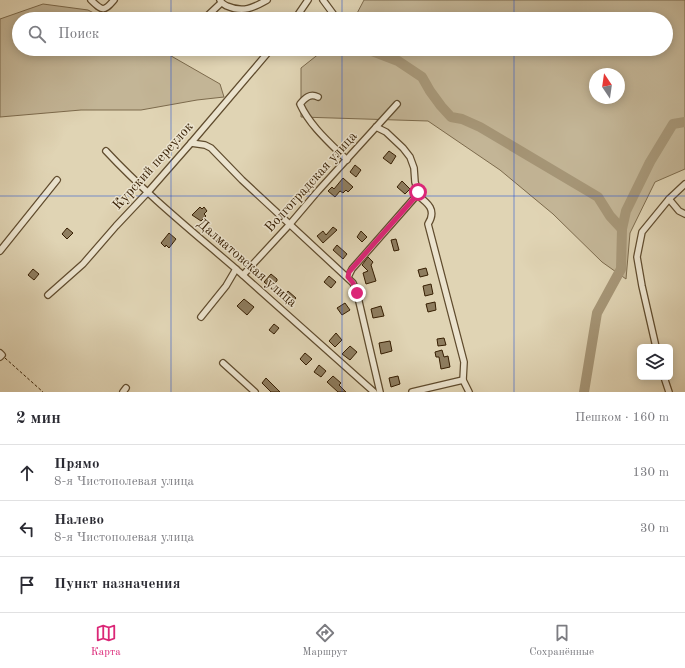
<!DOCTYPE html>
<html lang="ru">
<meta charset="utf-8">
<style>
body{margin:0;font-family:"Old Standard TT",serif;background:#f7f7f7;color:#2b2b33}
.controls{position:absolute;right:12px;bottom:12px;display:grid;overflow:hidden;border-radius:6px;box-shadow:0 2px 10px #0003}
.controls button{width:36px;height:36px;display:grid;place-items:center;padding:0;border:0;border-bottom:1px solid #e1e1e2;background:#fff;color:#2b2b33;font:20px sans-serif}
.compass{position:absolute;left:589px;top:68px;width:36px;height:36px;border-radius:50%;background:#fff;box-shadow:0 2px 10px #0003;rotate:347deg}
.stop{position:absolute;width:12px;height:12px;margin:-9px;border:3px solid #db2777;border-radius:50%;background:#fff}
.stop.end{background:#db2777;border-color:#fff;box-shadow:0 1px 4px #0008}
.list{margin:0;padding:0;list-style:none}
h2{display:flex;justify-content:space-between;align-items:center;height:52px;margin:0;padding:0 16px;font-size:17px}
h2 small{font-size:13px;font-weight:400;color:#7c7c81}
.list li{display:grid;grid-template-columns:26px 1fr auto;gap:12px;align-items:center;box-sizing:border-box;height:56px;padding:0 16px;border-top:1px solid #e1e1e2}
.list b{display:block;font-size:15px;white-space:nowrap}
.list p{margin:0;font-size:13px;white-space:nowrap;color:#7c7c81}
.list em{font-size:13px;font-style:normal;color:#7c7c81}
.icon{flex:none;width:22px;height:22px;fill:none;stroke:currentColor;stroke-width:2;stroke-linecap:round;stroke-linejoin:round}
.map{position:relative;flex:none;width:685px;height:392px;overflow:hidden}
.search{position:absolute;background:#fff;box-shadow:0 2px 10px #0003;left:12px;right:12px;top:12px;height:44px;display:flex;align-items:center;gap:10px;box-sizing:border-box;padding:0 14px;border-radius:22px;color:#7c7c81;font-size:15px}
.sheet{height:220px;background:#fff}
nav{display:flex;justify-content:space-around;align-items:center;box-sizing:border-box;height:56px;border-top:1px solid #e1e1e2;background:#fff;font-size:11px;color:#7c7c81}
nav a{display:grid;justify-items:center;gap:2px}
nav .on{color:#db2777}
.map>svg:first-child{display:block}
.green{fill:#c3b596;stroke:#7c6a4c;fill-rule:evenodd}
.lines{fill:none;stroke-linecap:round;stroke-linejoin:round}
.river{stroke:#a69677;stroke-width:10}
.building{fill:#8e7d5f;stroke:#361e02}
.minor-casing{stroke:#604c2e;stroke-width:8}
.path{stroke:#361e02;stroke-width:1;stroke-dasharray:3 2;stroke-linecap:butt}
.minor{stroke:#ebe3ce;stroke-width:5.5}
.route{stroke:#db2777;stroke-width:5}
.grid{fill:none;stroke:#1d4ed8;stroke-width:1;stroke-opacity:0.55}
.labels{text-anchor:middle;dominant-baseline:central;stroke-width:3;stroke-linejoin:round;paint-order:stroke}
.street-label{font-size:14px;fill:#361e02;stroke:#ebe3ce}
</style>
<div class="map">
<svg width="685" height="392" viewBox="0 0 685 392">
<rect width="100%" height="100%" fill="#e0d4b4"/>
<filter id="stains"><feTurbulence type="fractalNoise" baseFrequency=".005" numOctaves="4"/><feColorMatrix values="0 0 0 0 .2 0 0 0 0 .09 0 0 0 0 .02 0 0 0 .5 -.17"/></filter>
<radialGradient id="worn" r=".72"><stop offset=".6" stop-color="#630" stop-opacity="0"/><stop offset="1" stop-color="#630" stop-opacity=".3"/></radialGradient>
<g class="green">
<path d="M364 0H685V169L655 182 630 233 626 279 602 262 553 214 500 170 428 121 301 117V68L325 49H666V19H354ZM595 74H619V98H595Z"/>
<polygon points="43,4 88,10 105,19 19,19 19,49 159,49 220,84 224,97 197,100 141,110 81,110 0,117 0,19"/>
</g>
<g class="lines">
<g class="river">
<polyline points="367,49 398,61 422,77 430,91 441,106 451,117 462,119 480,127 598,197 610,216 622,229"/>
<polyline points="584,392 597,313 621,269 622,229 626,211 650,162 673,124 685,122"/>
</g>
</g>
<g class="building">
<polygon points="389,151 396,156 391,164 383,158"/>
<polygon points="355,165 361,170 356,177 350,172"/>
<polygon points="343,178 353,187 348,192 346,190 343,193 340,191 335,197 328,191 332,187 334,189"/>
<polygon points="402,181 410,189 405,194 397,187"/>
<polygon points="200,207 202,209 204,207 207,211 204,214 206,216 201,221 192,215"/>
<polygon points="333,227 337,230 323,243 317,236 323,231 326,235"/>
<polygon points="67,228 73,233 67,239 62,234"/>
<polygon points="361,231 367,237 362,242 357,237"/>
<polygon points="169,233 176,239 169,248 166,245 165,247 161,243"/>
<polygon points="396,239 399,250 394,251 391,240"/>
<polygon points="337,245 347,254 343,259 333,250"/>
<polygon points="368,257 373,262 371,265 376,281 366,284 363,273 368,271 362,265"/>
<polygon points="426,268 428,275 420,277 418,270"/>
<polygon points="33,269 39,274 34,280 28,275"/>
<polygon points="271,274 277,279 277,281 270,287 264,282"/>
<polygon points="329,276 336,282 331,288 324,282"/>
<polygon points="431,284 433,294 425,296 423,286"/>
<polygon points="288,291 296,298 289,306 282,299"/>
<polygon points="244,299 254,307 247,315 237,306"/>
<polygon points="435,302 436,310 428,312 426,304"/>
<polygon points="345,303 350,310 342,315 337,308"/>
<polygon points="381,306 384,316 373,318 371,309"/>
<polygon points="274,324 279,328 274,334 269,330"/>
<polygon points="336,333 342,340 335,347 329,341"/>
<polygon points="444,338 446,345 438,346 437,339"/>
<polygon points="390,341 392,351 381,354 379,343"/>
<polygon points="350,346 357,352 350,360 342,354"/>
<polygon points="442,350 444,357 448,356 450,367 441,369 439,357 436,357 435,352"/>
<polygon points="305,353 312,359 306,365 300,359"/>
<polygon points="319,365 326,371 321,377 314,372"/>
<polygon points="333,376 341,383 339,385 346,392 338,392 327,382"/>
<polygon points="398,376 400,384 391,387 389,378"/>
<polygon points="266,378 280,392 271,392 262,383"/>
</g>
<g class="lines">
<defs>
<g id="minor">
<path d="M91 0C102 11 104 12 114 0"/>
<path d="M220 0C222 4 223 4 227 6 243 13 253 8 267 0"/>
<polyline points="323,0 337,19"/>
<polyline points="204,19 221,3"/>
<polyline points="295,19 308,0"/>
<path d="M318 97C310 93 305 98 300 104 310 126 330 143 347 160"/>
<polyline points="191,143 205,145 211,148 242,180 353,283 357,293 380,392"/>
<path d="M106 151C146 194 192 231 236 269 282 310 328 351 374 392"/>
<path d="M417 195C428 203 437 210 428 224L464 362 463 380 469 392"/>
<polyline points="669,199 679,211 685,214"/>
<polyline points="0,251 57,180"/>
<polyline points="243,275 290,224 318,191 397,104"/>
<polyline points="348,277 352,269 417,195 418,192 415,182 414,168 410,157 403,148 386,132 376,127"/>
<polyline points="48,295 83,264 116,226 148,192 191,143 271,49"/>
<polyline points="201,317 226,286 236,269"/>
<polyline points="656,347 642,286 637,257 642,232 669,199 685,184"/>
<polyline points="0,353 2,355 0,357"/>
<polyline points="223,363 255,392"/>
<polyline points="664,377 669,392"/>
<polyline points="123,392 126,388"/>
<polyline points="412,392 463,380"/>
</g>
</defs>
<use href="#minor" class="minor-casing"/>
<polyline class="path" points="5,358 43,392"/>
<use href="#minor" class="minor"/>
</g>
<g class="lines">
<polyline class="route" points="357,293 353,283 348,277 349,272 417,195 418,192"/>
</g>
<path class="grid" d="M171 0V19M342 0V19M514 0V19M171 49V392M342 49V392M514 49V392M0 196H685"/>
<g class="labels">
<g class="street-label">
<text transform="translate(153 166) rotate(-48)">Курский переулок</text>
<text transform="translate(311 182) rotate(-48)">Волгоградская улица</text>
<text transform="translate(247 263) rotate(41)">Далматовская улица</text>
</g>
</g>
<rect width="100%" height="100%" filter="url(#stains)"/>
<rect width="100%" height="100%" fill="url(#worn)"/>
</svg>
<div class="controls">
<button><svg class="icon" aria-label="layers" viewBox="0 0 24 24"><path d="M12 4l9 5-9 5-9-5zM3 14l9 5 9-5"/></svg></button>
</div>
<svg class="compass" viewBox="-18 -18 36 36"><path d="M0-13l5 13h-10z" fill="#e53935"/><path d="M0 13l5-13h-10z" fill="#7c7c81"/></svg>
<div class="stop" style="left:418px;top:192px"></div>
<div class="stop end" style="left:357px;top:293px"></div>
<div class="search"><svg class="icon" aria-label="search" viewBox="0 0 24 24"><circle cx="10" cy="10" r="6"/><path d="M15 15l6 6"/></svg>Поиск</div>
</div>
<section class="sheet">
<h2>2 мин<small>Пешком · 160 m</small></h2>
<ul class="list">
<li><svg class="icon" aria-label="ahead" viewBox="0 0 24 24"><path d="M12 20V5M6 11l6-6 6 6"/></svg><div><b>Прямо</b><p>8-я Чистополевая улица</p></div><em>130 m</em></li>
<li><svg class="icon" aria-label="left" viewBox="0 0 24 24"><path d="M17 20v-9H6M10 6l-5 5 5 5"/></svg><div><b>Налево</b><p>8-я Чистополевая улица</p></div><em>30 m</em></li>
<li><svg class="icon" aria-label="arrive" viewBox="0 0 24 24"><path d="M6 21V4h12l-3 4 3 4H6"/></svg><div><b>Пункт назначения</b></div></li>
</ul>
</section>
<nav>
<a class="on"><svg class="icon" aria-label="map" viewBox="0 0 24 24"><path d="M3 6l6-2 6 2 6-2v14l-6 2-6-2-6 2zM9 4v14M15 6v14"/></svg>Карта</a>
<a><svg class="icon" aria-label="directions" viewBox="0 0 24 24"><path d="M12 3l9 9-9 9-9-9zM9 14v-3h6M13 9l2 2-2 2"/></svg>Маршрут</a>
<a><svg class="icon" aria-label="saved" viewBox="0 0 24 24"><path d="M7 4h10v16l-5-4-5 4z"/></svg>Сохранённые</a>
</nav>
